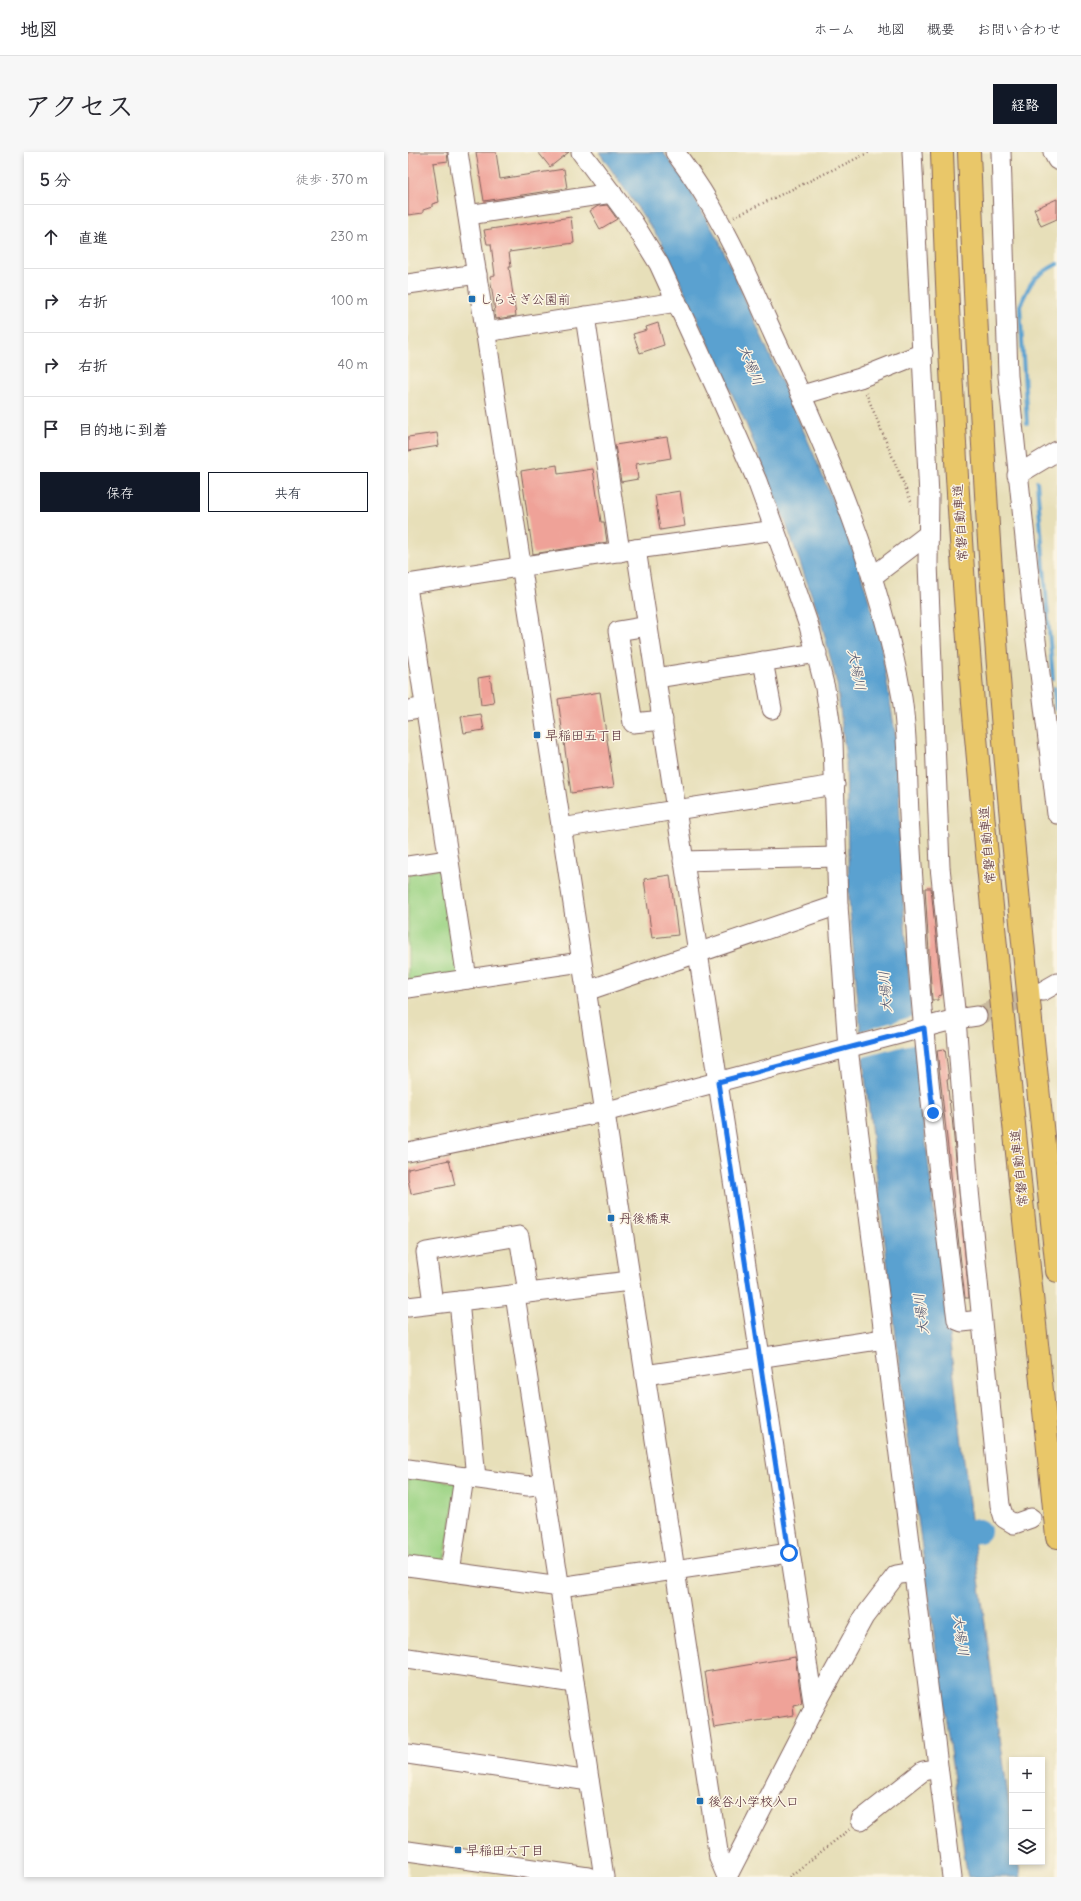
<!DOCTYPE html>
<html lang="ja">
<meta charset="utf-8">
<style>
body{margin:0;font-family:Delius,"Klee One",sans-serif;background:#f7f7f7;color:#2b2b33}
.controls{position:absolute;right:12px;bottom:12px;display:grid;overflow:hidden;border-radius:0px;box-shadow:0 2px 6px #0003}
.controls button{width:36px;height:36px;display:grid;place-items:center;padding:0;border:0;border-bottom:1px solid #e1e1e2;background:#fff;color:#2b2b33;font:20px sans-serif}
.stop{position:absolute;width:12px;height:12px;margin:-9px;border:3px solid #1a73e8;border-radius:50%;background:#fff}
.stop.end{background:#1a73e8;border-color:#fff;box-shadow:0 1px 4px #0008}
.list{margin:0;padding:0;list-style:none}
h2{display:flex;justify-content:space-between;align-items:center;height:52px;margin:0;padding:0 16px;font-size:17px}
h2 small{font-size:13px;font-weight:400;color:#7c7c81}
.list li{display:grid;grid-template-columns:26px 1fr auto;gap:12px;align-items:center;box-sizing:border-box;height:64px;padding:0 16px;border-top:1px solid #e1e1e2}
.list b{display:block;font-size:15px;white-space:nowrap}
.list em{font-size:13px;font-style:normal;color:#7c7c81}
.actions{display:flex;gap:8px;padding:12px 16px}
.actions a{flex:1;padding:9px 0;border:1px solid #111827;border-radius:0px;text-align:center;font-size:14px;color:#111827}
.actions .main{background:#111827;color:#fff}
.icon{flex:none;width:22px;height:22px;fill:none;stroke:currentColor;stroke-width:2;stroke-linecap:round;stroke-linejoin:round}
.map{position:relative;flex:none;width:649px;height:1725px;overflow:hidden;border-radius:0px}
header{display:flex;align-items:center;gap:24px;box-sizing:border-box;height:56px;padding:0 20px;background:#fff;border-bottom:1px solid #e1e1e2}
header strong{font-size:19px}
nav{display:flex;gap:22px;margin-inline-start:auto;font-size:14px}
.intro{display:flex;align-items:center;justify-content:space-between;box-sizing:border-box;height:96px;padding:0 24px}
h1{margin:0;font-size:28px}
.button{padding:10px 18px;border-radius:0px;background:#111827;color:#fff;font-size:14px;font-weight:700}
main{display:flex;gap:24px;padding:0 24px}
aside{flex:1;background:#fff;border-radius:0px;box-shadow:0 2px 6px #0003}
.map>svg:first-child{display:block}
.green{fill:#9ed486;stroke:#747a58}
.water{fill:#5aa1d0;stroke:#52607e}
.pier{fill:#e7dfb9}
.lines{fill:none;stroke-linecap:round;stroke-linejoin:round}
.stream{stroke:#5aa1d0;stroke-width:4}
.river{stroke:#5aa1d0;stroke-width:24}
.building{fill:#efa298}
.minor-tunnel{stroke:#c8b99d;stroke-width:19;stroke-dasharray:19 10;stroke-linecap:butt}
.minor-casing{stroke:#81625d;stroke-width:21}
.highway-casing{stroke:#81625d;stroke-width:24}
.path{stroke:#81625d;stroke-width:2.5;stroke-dasharray:1 3;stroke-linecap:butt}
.minor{stroke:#fff;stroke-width:19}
.highway{stroke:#e9c769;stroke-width:22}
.route{stroke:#1a73e8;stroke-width:5}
.poi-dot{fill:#1f6fb2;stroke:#fcf5e5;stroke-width:1.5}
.labels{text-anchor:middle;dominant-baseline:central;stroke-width:3;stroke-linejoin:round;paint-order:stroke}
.poi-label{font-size:13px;fill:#4a1f2b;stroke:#fcf5e5;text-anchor:start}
.street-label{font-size:13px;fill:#4a1f2b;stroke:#fcf5e5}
.water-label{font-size:14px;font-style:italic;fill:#50536d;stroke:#fcf5e5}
</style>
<header>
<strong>地図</strong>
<nav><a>ホーム</a><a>地図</a><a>概要</a><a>お問い合わせ</a></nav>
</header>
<div class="intro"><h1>アクセス</h1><a class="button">経路</a></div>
<main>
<aside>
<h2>5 分<small>徒歩 · 370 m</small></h2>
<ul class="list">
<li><svg class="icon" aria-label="ahead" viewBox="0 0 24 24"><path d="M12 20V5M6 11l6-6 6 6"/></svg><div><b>直進</b></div><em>230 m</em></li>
<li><svg class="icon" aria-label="right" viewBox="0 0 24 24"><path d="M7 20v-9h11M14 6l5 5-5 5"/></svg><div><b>右折</b></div><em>100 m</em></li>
<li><svg class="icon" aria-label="right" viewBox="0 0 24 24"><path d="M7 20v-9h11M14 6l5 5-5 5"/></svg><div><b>右折</b></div><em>40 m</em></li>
<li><svg class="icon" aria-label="arrive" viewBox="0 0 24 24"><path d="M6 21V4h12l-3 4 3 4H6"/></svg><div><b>目的地に到着</b></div></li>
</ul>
<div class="actions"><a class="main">保存</a><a>共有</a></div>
</aside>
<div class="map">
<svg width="649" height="1725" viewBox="0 0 649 1725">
<rect width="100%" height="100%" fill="#fcf5e5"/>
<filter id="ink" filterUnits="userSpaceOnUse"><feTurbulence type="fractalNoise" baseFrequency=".025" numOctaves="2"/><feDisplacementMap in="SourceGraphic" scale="8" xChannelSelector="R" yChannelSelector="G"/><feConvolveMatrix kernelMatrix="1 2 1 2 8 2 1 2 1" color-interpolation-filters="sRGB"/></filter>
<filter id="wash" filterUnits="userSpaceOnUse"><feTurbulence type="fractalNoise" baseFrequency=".012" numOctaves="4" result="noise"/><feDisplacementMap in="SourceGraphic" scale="16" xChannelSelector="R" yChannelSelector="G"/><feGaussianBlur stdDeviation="0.9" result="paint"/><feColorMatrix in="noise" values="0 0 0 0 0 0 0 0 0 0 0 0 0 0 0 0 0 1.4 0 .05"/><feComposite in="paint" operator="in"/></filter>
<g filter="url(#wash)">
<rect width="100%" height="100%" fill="#e7dfb9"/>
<g class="green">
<polygon points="36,716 52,823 0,830 0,722"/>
<polygon points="0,1323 50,1331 36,1410 0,1406"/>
</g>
<polygon class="water" points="191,0 255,0 274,25 311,89 404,298 448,406 471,481 490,599 494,735 506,891 563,1367 604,1675 604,1710 610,1710 613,1725 560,1725 559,1721 508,1352 455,907 441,748 438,607 429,532 413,469 377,369 339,274 254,91"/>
<polygon class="pier" points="506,864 508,891 452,906 450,880"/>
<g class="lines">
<g class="stream">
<path d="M619 271 612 154C623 128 625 125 649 112"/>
<polyline points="629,330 645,527"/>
<polyline points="646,536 648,557"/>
</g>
<polyline class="river" points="540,1383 571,1379"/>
</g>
<g id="blocks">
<g class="building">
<polygon points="0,0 39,0 40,9 25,11 31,50 24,52 24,55 15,58 15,61 0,63"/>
<polygon points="68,0 88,0 92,27 156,17 159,36 76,49"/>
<polygon points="130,0 161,0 142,15"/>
<polygon points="649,47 649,67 633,74 626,57"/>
<polygon points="199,53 209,67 192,77 182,59 190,54"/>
<polygon points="163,65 166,91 101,100 103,115 101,115 108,164 88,167 82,124 87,123 83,92 79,92 76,78"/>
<polygon points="250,171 256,193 232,201 225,182 239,178 238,175"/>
<polygon points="29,281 31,294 0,299 0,285"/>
<polygon points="259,285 263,306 228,312 230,327 213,330 207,293"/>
<polygon points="149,313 150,322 185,317 193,370 196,370 199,390 125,402 113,319"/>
<polygon points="272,339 277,374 252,378 247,343"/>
<polygon points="82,524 86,551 73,553 70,526"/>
<polygon points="192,540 206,635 163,641 150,547"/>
<polygon points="73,562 76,578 56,581 53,565"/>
<polygon points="262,723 270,783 244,786 236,727"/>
<polygon points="517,736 523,736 534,843 530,844 530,848 524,848"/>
<polygon points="537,897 541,927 539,927 543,965 544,965 561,1146 557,1146 529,898"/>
<polygon points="41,1008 47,1033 3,1042 0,1027 0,1017"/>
<polygon points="387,1505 394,1551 385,1553 386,1563 306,1576 297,1520"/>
</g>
</g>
</g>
<g filter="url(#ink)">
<use href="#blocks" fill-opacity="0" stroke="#81625d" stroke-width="1"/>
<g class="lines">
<polyline class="minor-tunnel" points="569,864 634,839"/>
<defs>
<g id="minor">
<polyline points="50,0 311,1706 319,1725"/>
<polyline points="173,0 225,70 251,112 313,247 349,329 383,422 401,474 417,536 425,589 430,753 440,896 544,1725"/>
<path d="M267 0C284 23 300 47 313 72 334 109 350 149 368 188 421 302 472 421 494 546 500 584 499 623 501 662 503 706 507 751 509 796 518 920 533 1044 549 1168L554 1170 573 1168"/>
<polyline points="504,0 521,344 520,411 532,715 548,867 561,1038 592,1353 596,1366 606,1372 623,1366"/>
<polyline points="593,0 600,224 626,472 649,662"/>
<polyline points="645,0 649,8"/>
<polyline points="60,63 204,41"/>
<polyline points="0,132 69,122"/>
<polyline points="177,164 212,400"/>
<polyline points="77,180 269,150"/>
<polyline points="394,243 452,226 515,201"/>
<polyline points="609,323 649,299"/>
<polyline points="228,397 406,1556"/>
<polyline points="464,425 519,383"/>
<polyline points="0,432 228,397 367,378"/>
<polyline points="0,441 59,827"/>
<polyline points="240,474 210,479 225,571 255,568"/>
<polyline points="355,509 364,557"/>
<polyline points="248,526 409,501"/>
<polyline points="0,558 17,555"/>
<polyline points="153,676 427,633"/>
<polyline points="275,709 429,705"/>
<polyline points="0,714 40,708"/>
<polyline points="0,836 173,810"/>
<polyline points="178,839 430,753"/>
<polyline points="635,839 649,831"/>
<polyline points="0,1000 196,960 548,867 569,864"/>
<polyline points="107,1143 196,1725"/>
<polyline points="51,1149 68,1326"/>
<polyline points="25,1151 18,1100 111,1084 120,1141"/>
<polyline points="0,1155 222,1129"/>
<polyline points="237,1223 476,1187"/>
<polyline points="0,1317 120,1334 135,1332"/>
<polyline points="0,1414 152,1435 381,1401"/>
<polyline points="42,1420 56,1325"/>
<polyline points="0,1506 166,1531"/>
<polyline points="0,1602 181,1629"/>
<polyline points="453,1668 515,1619 530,1616"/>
<polyline points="0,1699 180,1725"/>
<polyline points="319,1725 406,1556 456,1465 488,1423 505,1420"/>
</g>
<g id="highway">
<path d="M534 0C540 184 550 368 565 551 589 829 621 1107 649 1385"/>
<path d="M561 0C568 184 578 368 593 552 608 741 630 930 649 1119"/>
</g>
</defs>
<use href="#minor" class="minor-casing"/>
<use href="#highway" class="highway-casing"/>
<g class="path">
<polyline points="326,65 462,0"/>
<polyline points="458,241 504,352"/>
<polyline points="381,1725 442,1677"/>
</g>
<use href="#minor" class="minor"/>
<use href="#highway" class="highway"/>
</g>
</g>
<g class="lines" filter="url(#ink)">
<polyline class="route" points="381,1401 310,930 516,876 525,961"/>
</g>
<g class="poi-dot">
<rect x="60" y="143" width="8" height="8" rx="2"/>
<rect x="125" y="579" width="8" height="8" rx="2"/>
<rect x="199" y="1062" width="8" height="8" rx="2"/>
<rect x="288" y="1645" width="8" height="8" rx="2"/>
<rect x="46" y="1694" width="8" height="8" rx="2"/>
</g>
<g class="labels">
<g class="poi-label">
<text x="72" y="147">しらさぎ公園前</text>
<text x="137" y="583">早稲田五丁目</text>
<text x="211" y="1066">丹後橋東</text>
<text x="300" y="1649">後谷小学校入口</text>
<text x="58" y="1698">早稲田六丁目</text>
</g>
<g class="street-label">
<text transform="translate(552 371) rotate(-94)">常磐自動車道</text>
<text transform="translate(579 693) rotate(-95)">常磐自動車道</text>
<text transform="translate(611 1016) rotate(-96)">常磐自動車道</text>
</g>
<g class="water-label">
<text transform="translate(343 213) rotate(67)">大場川</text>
<text transform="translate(449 518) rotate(79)">大場川</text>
<text transform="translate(477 840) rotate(-94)">大場川</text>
<text transform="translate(513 1162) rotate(-97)">大場川</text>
<text transform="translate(553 1483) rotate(82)">大場川</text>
</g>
</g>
</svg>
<div class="controls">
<button>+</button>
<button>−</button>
<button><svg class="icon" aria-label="layers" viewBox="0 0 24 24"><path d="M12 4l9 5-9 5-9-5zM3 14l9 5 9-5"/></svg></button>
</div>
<div class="stop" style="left:381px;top:1401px"></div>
<div class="stop end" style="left:525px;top:961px"></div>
</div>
</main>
